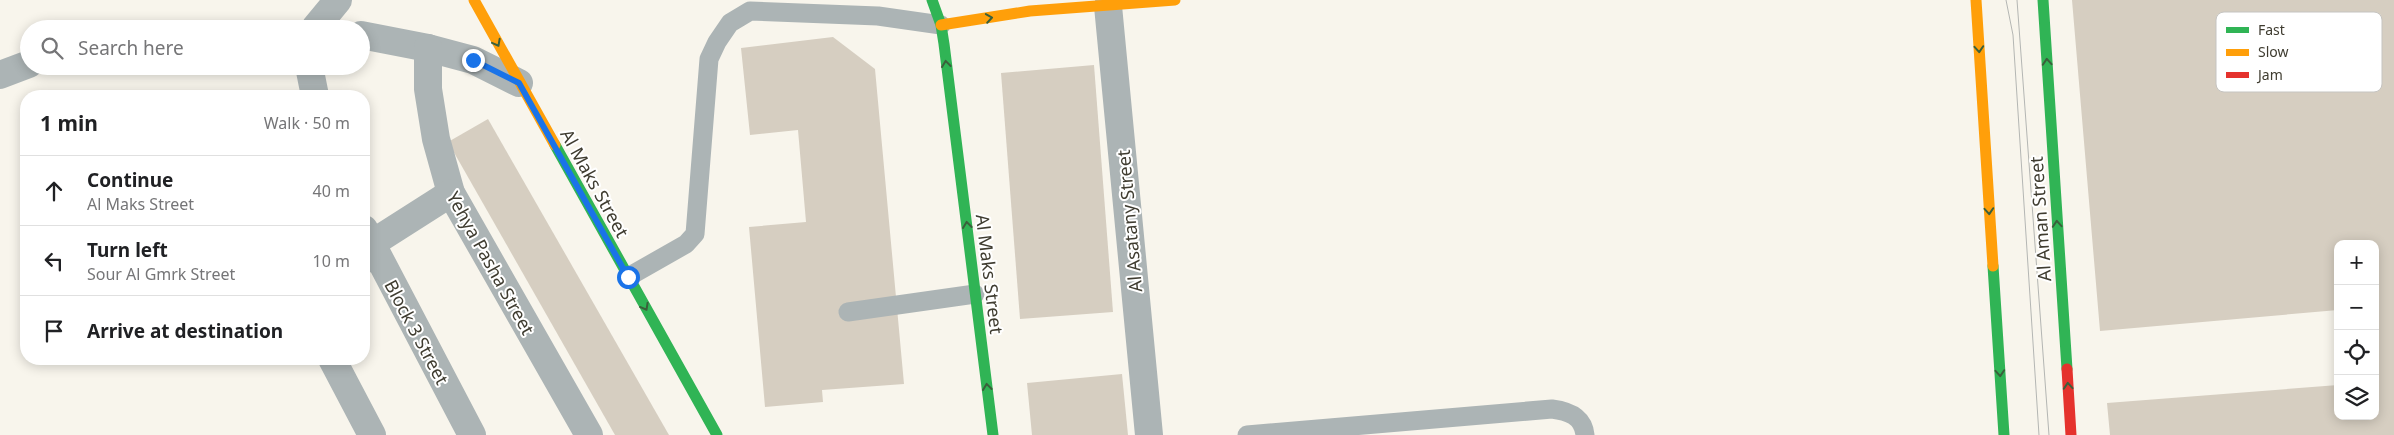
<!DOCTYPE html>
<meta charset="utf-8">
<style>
body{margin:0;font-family:"Noto Sans",sans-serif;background:#f2f2f2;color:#202124}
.controls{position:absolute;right:15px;bottom:15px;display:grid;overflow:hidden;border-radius:10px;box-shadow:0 2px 12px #0003}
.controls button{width:45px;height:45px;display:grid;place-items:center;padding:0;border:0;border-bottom:1px solid #e0e0e0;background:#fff;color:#202124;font:25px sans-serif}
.stop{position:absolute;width:15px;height:15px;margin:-11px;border:4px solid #1a73e8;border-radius:50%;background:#fff}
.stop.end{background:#1a73e8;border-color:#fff;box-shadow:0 1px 5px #0008}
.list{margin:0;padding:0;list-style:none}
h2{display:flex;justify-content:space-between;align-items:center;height:65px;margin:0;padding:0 20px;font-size:21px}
h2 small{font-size:16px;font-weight:400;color:#757577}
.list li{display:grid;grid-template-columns:32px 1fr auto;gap:15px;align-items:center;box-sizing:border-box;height:70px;padding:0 20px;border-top:1px solid #e0e0e0}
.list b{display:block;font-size:19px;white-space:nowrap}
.list p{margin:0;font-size:16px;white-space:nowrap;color:#757577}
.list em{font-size:16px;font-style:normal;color:#757577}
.icon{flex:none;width:28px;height:28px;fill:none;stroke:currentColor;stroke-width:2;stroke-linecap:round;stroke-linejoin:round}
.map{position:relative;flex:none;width:2394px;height:435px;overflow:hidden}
.search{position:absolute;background:#fff;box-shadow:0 2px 12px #0003;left:20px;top:20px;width:350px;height:55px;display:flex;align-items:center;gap:12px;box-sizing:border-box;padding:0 18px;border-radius:28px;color:#757577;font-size:19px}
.panel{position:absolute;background:#fff;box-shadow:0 2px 12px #0003;left:20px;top:90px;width:350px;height:275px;border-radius:20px}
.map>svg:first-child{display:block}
.building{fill:#d6cec1}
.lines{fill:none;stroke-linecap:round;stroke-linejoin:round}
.lane{stroke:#acb4b5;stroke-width:19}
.street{stroke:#acb4b5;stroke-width:28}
.fast{stroke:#30b455;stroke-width:11}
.slow{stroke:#ff9f0a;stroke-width:11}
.jam{stroke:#e5322d;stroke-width:11}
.tram{stroke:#b4b6b3;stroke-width:1}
.oneway{stroke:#3a603b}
.route{stroke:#1a73e8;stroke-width:6}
.labels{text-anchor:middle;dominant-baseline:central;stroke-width:4;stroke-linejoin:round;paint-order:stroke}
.street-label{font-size:18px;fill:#3f3c30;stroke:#fff}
.key{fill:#fff;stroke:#c5c4c1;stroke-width:1}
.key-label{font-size:14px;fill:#3f3c30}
</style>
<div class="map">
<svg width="2394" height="435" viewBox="0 0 2394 435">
<rect width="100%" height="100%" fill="#f8f5ec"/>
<g class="building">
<polygon points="2072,0 2394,0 2394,435 2110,435 2107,403 2338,385 2338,416 2375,416 2375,244 2338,244 2338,310 2100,331"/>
<polygon points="833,37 875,69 904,384 822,390 823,402 765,407 749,227 806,222 798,130 750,135 741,48"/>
<polygon points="1094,65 1113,312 1020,319 1001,73"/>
<polygon points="488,119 669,435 615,435 448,142"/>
<polygon points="1122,374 1128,435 1032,435 1027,383"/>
</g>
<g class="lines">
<g class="lane">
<polyline points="628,277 686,244 695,234 709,59 717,42 730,23 750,11 878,16 941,25"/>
<polyline points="848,312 975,294"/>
<path d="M1247 435 1552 409C1568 411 1583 416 1585 435"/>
</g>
<g class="street">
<polyline points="1108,6 1149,435"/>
<polyline points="315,28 338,0"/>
<polyline points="361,35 428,48 473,60 519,83"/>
<polyline points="428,48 428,89 436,139 451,193 589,435"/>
<polyline points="309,66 315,96"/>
<polyline points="0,75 29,64"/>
<polyline points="364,229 472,435"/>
<polyline points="364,260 371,244 451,193"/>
<polyline points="332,359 372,435"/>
</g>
<g class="fast">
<polyline points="932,0 941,25 944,44 993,435"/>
<polyline points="2043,0 2067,369"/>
<polyline points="555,145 717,435"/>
<polyline points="1993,266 2004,435"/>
</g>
<g class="slow">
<polyline points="474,0 555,145"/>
<polyline points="1976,0 1993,266"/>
<polyline points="941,25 1030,11 1175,0"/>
</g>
<polyline class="jam" points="2067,369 2071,435"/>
<g class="tram">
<polyline points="2006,0 2013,35 2039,435"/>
<polyline points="2017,0 2049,435"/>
</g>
</g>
<defs><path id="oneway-chevron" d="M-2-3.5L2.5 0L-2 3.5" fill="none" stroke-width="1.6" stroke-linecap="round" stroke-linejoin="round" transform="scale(1.25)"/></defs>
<g class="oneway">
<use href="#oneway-chevron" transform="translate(989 18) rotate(-9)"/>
<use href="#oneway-chevron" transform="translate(497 43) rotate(62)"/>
<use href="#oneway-chevron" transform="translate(1979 49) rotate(86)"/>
<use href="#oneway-chevron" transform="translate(2047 62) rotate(-94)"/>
<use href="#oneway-chevron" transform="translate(946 64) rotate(-97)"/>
<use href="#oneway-chevron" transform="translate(1989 211) rotate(86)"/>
<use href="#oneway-chevron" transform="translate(2057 224) rotate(-94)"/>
<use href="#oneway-chevron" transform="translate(967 225) rotate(-97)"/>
<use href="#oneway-chevron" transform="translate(645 307) rotate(61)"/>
<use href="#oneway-chevron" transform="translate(2000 373) rotate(86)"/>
<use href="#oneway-chevron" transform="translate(2068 386) rotate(-94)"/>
<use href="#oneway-chevron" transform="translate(987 387) rotate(-97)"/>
</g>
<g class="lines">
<polyline class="route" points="473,60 519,83 628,277"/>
</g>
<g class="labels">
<g class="street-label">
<text transform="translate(595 183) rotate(61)">Al Maks Street</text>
<text transform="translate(2040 219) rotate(-94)">Al Aman Street</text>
<text transform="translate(1129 221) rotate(-95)">Al Asatany Street</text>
<text transform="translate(491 263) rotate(61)">Yehya Pasha Street</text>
<text transform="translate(990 274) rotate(83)">Al Maks Street</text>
<text transform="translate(417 332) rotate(62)">Block 3 Street</text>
</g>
</g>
<rect x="2216" y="12" width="166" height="80" rx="8" class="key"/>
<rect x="2226" y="27" width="23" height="6" fill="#30b455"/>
<rect x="2226" y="49" width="23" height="7" fill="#ff9f0a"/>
<rect x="2226" y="72" width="23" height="6" fill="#e5322d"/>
<g class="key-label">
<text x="2258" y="35">Fast</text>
<text x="2258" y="57">Slow</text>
<text x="2258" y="80">Jam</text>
</g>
</svg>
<div class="controls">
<button>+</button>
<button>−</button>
<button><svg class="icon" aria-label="locate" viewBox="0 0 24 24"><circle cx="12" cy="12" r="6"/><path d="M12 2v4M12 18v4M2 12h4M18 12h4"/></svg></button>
<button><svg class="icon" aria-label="layers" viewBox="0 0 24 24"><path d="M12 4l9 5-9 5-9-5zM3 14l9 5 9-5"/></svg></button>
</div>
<div class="stop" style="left:628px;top:277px"></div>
<div class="stop end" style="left:473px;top:60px"></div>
<div class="search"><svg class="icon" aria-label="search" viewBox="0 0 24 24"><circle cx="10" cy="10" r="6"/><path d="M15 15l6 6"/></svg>Search here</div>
<section class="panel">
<h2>1 min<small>Walk · 50 m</small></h2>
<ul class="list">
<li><svg class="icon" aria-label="ahead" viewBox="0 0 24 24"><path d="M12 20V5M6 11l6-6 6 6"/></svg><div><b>Continue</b><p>Al Maks Street</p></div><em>40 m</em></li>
<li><svg class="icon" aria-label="left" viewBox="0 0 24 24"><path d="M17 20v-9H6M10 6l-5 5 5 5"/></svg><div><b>Turn left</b><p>Sour Al Gmrk Street</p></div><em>10 m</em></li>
<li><svg class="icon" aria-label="arrive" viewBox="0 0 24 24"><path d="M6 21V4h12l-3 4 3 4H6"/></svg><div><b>Arrive at destination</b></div></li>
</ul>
</section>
</div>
